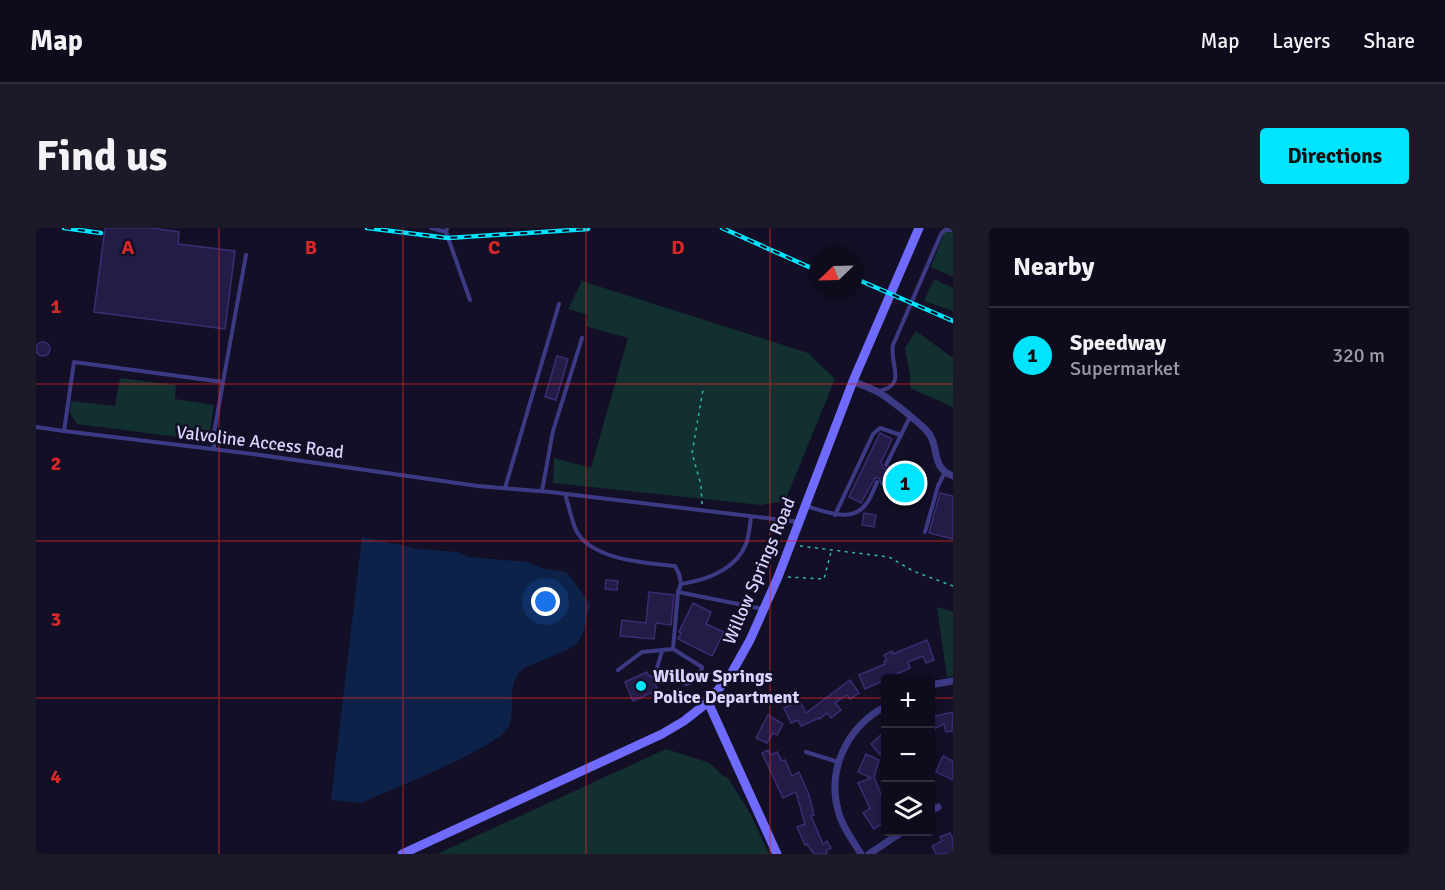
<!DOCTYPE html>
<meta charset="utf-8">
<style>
body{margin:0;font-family:Signika,sans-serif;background:#1c1929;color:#f1f3f6}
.controls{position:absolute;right:18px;bottom:18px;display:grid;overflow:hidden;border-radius:6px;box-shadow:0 3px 9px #0003}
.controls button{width:54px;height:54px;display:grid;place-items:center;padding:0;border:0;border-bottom:2px solid #2e2b3b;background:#0e0b1c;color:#f1f3f6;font:30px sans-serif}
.compass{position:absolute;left:773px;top:18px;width:54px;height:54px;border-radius:50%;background:#0e0b1c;box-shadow:0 3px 9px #0003;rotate:247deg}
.you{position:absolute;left:510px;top:374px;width:21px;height:21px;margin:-15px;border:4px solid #fff;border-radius:50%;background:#1a73e8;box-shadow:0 0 0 9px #1a73e833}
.badge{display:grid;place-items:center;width:39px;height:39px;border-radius:50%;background:#00e5ff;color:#111;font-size:20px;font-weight:700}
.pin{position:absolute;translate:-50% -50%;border:3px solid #fff;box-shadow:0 2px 6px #0006}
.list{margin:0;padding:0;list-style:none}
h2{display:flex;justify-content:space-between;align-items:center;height:78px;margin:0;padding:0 24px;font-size:26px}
h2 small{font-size:20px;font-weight:400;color:#9b9ba3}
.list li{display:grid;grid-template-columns:39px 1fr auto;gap:18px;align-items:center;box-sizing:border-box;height:96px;padding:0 24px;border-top:2px solid #2e2b3b}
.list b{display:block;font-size:22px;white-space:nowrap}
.list p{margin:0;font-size:20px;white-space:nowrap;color:#9b9ba3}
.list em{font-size:20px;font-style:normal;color:#9b9ba3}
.icon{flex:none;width:33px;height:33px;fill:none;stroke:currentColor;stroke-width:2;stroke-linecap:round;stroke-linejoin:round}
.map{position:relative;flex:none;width:917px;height:626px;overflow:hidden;border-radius:6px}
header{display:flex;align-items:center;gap:36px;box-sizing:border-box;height:84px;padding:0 30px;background:#0e0b1c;border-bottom:2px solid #2e2b3b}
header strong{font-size:28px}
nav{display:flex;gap:33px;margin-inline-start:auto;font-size:21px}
.intro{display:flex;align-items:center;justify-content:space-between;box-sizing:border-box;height:144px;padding:0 36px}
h1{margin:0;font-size:42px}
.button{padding:15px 27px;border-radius:6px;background:#00e5ff;color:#111;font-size:21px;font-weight:700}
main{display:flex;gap:36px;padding:0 36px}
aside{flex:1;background:#0e0b1c;border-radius:6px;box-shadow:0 3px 9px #0003}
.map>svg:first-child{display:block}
.green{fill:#12302f}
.water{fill:#0c2248}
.building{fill:#241b47;stroke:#3b2d73;stroke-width:1.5}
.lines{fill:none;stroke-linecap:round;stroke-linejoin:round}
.path{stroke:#2fb8b0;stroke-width:1.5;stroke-dasharray:3 4.5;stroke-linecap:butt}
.lane{stroke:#3d3a85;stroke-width:4}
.street{stroke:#3d3a85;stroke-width:7}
.secondary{stroke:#6f6bff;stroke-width:9}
.rail-casing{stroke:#00e5ff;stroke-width:4.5}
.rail{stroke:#130f26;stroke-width:2;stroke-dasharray:7;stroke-linecap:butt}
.grid{fill:none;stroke:#d62828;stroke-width:1.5;stroke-opacity:0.55}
.poi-dot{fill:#00e5ff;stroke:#130f26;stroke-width:2}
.labels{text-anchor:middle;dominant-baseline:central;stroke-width:5;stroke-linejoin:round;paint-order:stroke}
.street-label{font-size:18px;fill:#d9d4ff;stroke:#130f26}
.poi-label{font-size:18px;font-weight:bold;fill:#d9d4ff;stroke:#130f26;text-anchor:start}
.grid-label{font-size:20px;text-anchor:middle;font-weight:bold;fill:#d62828;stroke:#130f26;stroke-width:5;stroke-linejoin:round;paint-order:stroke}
</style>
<header>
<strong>Map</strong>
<nav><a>Map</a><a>Layers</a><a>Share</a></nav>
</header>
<div class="intro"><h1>Find us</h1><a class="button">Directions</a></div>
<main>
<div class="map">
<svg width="917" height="626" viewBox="0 0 917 626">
<rect width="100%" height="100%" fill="#130f26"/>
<g class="green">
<polygon points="910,0 917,0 917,49 895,39"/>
<polygon points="898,51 917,60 917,83 888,73"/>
<polygon points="546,53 772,125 799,151 749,273 725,277 517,255 518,230 555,240 592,110 549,98 552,87 532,81"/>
<polygon points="880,103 917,130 917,179 874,160 874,147 869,120"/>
<polygon points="84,150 140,157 139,171 178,177 174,204 165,212 41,196 34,185 35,173 79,178"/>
<polygon points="901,379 917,384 917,448 911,449"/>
<polygon points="630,521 674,535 686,547 692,550 714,585 733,626 401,626"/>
</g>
<path class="water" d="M326 309 383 321 422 324 432 329 492 334 506 340 531 344 554 376C544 421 546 416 505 433 499 436 489 438 485 443 469 459 481 484 472 500 461 520 351 563 325 575L295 572Z"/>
<g class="building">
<polygon points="69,0 116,0 143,4 142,16 199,23 189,101 58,84"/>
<circle cx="7" cy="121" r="7"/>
<polygon points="521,128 532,131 520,172 509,169"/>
<polygon points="844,205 856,211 845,234 847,240 851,241 854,238 881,248 870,270 868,269 866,273 857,268 859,263 845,256 843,250 839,250 825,275 813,269"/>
<polygon points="904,265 917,268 917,311 893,305"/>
<polygon points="828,285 840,287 838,299 826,297"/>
<polygon points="570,352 582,353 581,362 569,361"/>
<polygon points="613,364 638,367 635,397 620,395 618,411 584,408 586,392 610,395"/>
<polygon points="657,375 675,384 670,396 688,404 676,428 642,411 645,405 643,404"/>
<polygon points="891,412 898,432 890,435 887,428 872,434 874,440 829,461 823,447 849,436 848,433 851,432 848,427 856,423 857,426"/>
<polygon points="611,444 613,448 615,448 622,462 597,473 589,454"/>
<polygon points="814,452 823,465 814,471 811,467 799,475 805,482 795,490 791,485 784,491 783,490 765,498 762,492 755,495 748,480 764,473 770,485"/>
<polygon points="917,484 916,503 910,504 908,496 894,503 894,489"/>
<polygon points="732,487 747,496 741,507 737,505 731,515 720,510"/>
<polygon points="849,503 849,522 844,527 835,516"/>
<polygon points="732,522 735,527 741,524 746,533 749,532 756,548 763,544 773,567 778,587 775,588 787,616 791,613 795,620 790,623 791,626 778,626 771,616 769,617 761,599 769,596 760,564 747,570 726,525"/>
<polygon points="830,526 843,532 838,549 849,576 849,593 838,601 827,585 834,580 822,555 835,550 822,544"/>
<polygon points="907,528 917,533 917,552 900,544"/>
<polygon points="914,605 917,612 917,626 900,626 896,618 906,613 904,609"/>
</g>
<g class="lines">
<g class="path">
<polyline points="666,276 665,257 656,225 667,162"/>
<polyline points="764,318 853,329 877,343 917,358"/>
<polyline points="752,349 788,351 795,324"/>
</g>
<g class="lane">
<polyline points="395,0 410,4"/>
<polyline points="411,0 410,4 434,72"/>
<polyline points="210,27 187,154 38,134 28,203 217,226 442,258 514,264 763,294"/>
<path d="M843 163C872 157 853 136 857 117L905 6 909 2H917"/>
<polyline points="0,199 28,203"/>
<polyline points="178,221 178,205 187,154"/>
<polyline points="850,237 874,189"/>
<polyline points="469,260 523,76"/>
<polyline points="506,263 517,203 546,110"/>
<path d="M529 266C533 278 535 291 540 302 554 332 611 335 639 338L643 346 645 356"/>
<path d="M770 278C788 283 816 296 830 276 835 270 838 261 841 254"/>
<polyline points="799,287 837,206 844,200 865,207"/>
<polyline points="889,304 902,258 909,244"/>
<path d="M642 364 645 356C670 352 699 343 710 316 713 308 714 298 715 289"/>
<path d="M626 423 621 440 650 456C660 454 664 449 666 439L637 421"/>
<polyline points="582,442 606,424 637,421 642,364 727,381"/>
<polyline points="770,524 802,534"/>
</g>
<g class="street">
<path d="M817 153C825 157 835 160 842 164 854 171 880 192 890 202 905 217 893 239 917 248"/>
<polyline points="894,457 917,453"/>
<polyline points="894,583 902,579"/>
<path d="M825 626C818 614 809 603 804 589 789 545 809 500 850 478"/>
<polyline points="833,626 866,604"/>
</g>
<g class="secondary">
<polyline points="672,474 741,626"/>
<polyline points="366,626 626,506 648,493 672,474 695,446 714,412 742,349 817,153 883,0"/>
</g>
<defs>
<g id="rail">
<polyline points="28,0 65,5"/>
<polyline points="331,0 412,10 552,1"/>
<polyline points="686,0 782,43"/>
<polyline points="818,50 917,93"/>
</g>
</defs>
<use href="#rail" class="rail-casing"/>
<use href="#rail" class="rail"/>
</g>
<path class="grid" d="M183 0V626M367 0V626M550 0V626M734 0V626M0 156H917M0 313H917M0 470H850M894 470H917"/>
<circle class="poi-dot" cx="605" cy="458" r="6"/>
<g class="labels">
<g class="street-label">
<text transform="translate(224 214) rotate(7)">Valvoline Access Road</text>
<text transform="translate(723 343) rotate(-67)">Willow Springs Road</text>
</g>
<g class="poi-label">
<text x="617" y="448">Willow Springs<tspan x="617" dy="21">Police Department</tspan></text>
</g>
</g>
<g class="grid-label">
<text x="92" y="26">A</text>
<text x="275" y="26">B</text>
<text x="458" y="26">C</text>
<text x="642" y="26">D</text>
<text x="20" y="85">1</text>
<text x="20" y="242">2</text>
<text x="20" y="398">3</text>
<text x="20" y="555">4</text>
</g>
</svg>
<div class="controls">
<button>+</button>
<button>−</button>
<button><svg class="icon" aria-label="layers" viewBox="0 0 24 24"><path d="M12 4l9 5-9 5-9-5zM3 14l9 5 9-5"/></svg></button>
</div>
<svg class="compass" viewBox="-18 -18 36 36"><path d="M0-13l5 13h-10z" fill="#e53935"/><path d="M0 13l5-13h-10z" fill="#9b9ba3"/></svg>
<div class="you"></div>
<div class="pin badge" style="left:869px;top:255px">1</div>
</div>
<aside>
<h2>Nearby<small></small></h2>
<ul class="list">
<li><span class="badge">1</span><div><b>Speedway</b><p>Supermarket</p></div><em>320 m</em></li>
</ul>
</aside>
</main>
